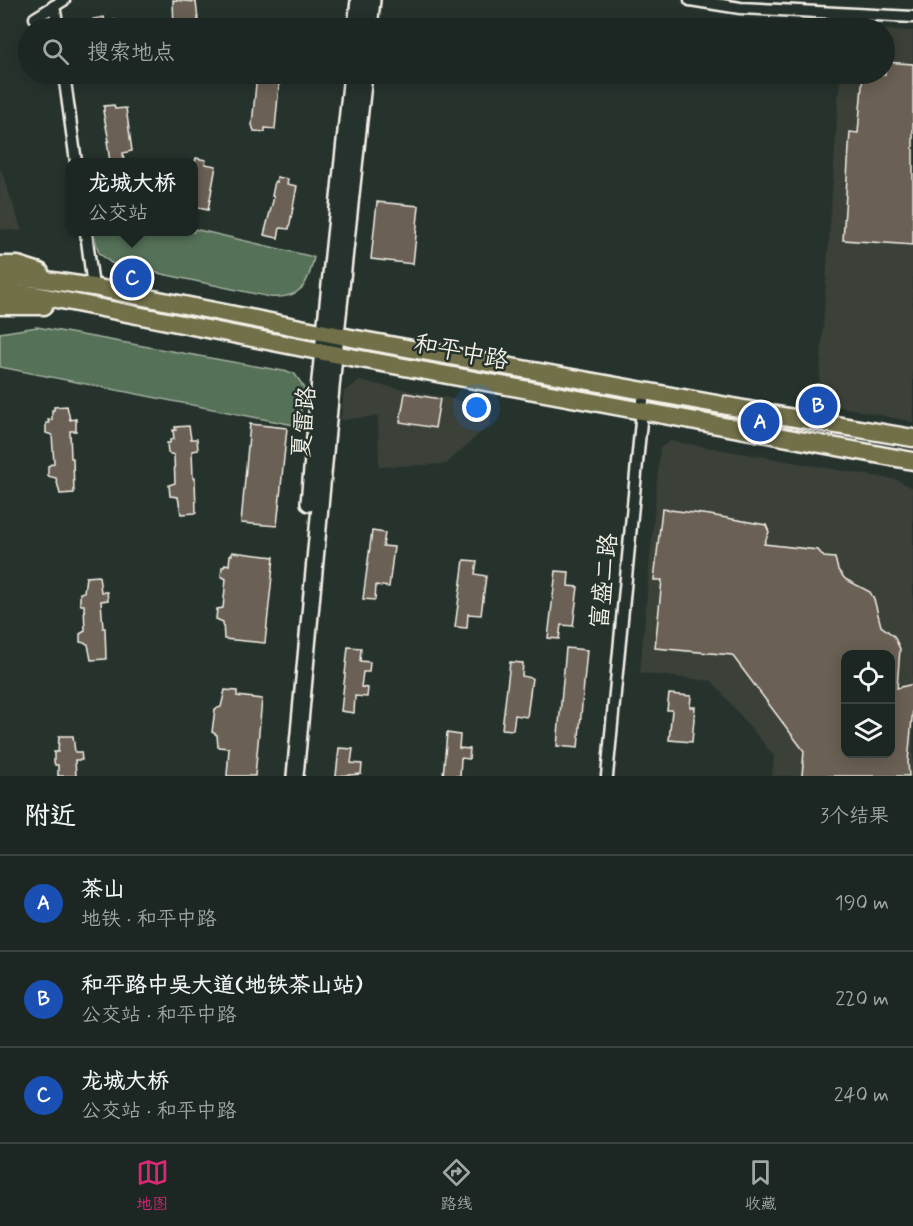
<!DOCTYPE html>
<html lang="zh">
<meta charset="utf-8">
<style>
body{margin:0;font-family:Mynerve,"LXGW WenKai TC",sans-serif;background:#252e2a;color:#f1f3f6}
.controls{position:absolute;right:18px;bottom:18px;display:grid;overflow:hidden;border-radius:12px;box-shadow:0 3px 15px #0003}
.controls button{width:54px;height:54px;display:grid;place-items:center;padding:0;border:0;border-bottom:2px solid #3a4340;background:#1c2622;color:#f1f3f6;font:30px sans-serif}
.you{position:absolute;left:477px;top:408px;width:21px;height:21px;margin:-15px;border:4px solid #fff;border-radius:50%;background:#1a73e8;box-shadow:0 0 0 9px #1a73e833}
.badge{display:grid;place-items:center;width:39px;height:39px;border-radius:50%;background:#db2777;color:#fff;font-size:20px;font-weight:700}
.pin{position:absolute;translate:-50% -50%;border:3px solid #fff;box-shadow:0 2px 6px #0006}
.popup{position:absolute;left:66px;top:158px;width:132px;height:78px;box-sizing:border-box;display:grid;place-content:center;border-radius:12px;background:#1c2622;filter:drop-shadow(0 2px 4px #0005);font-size:20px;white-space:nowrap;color:#a0a5a5}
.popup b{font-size:22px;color:#f1f3f6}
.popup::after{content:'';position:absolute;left:50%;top:100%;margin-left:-12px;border:12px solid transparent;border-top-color:#1c2622}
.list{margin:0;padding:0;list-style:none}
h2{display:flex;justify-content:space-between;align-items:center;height:78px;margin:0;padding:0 24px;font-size:26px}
h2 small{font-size:20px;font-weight:400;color:#a0a5a5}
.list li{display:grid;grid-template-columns:39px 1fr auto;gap:18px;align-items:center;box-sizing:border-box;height:96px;padding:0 24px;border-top:2px solid #3a4340}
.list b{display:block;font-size:22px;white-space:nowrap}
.list p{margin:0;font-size:20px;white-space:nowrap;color:#a0a5a5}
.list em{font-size:20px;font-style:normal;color:#a0a5a5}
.icon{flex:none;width:33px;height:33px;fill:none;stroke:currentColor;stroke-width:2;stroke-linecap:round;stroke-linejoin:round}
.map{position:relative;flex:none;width:913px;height:776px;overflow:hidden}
.search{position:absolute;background:#1c2622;box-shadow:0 3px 15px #0003;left:18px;right:18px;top:18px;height:66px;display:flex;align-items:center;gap:15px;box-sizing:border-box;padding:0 21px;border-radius:33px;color:#a0a5a5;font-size:22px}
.sheet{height:366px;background:#1c2622}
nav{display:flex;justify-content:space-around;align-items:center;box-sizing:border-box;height:84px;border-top:2px solid #3a4340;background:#1c2622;font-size:16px;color:#a0a5a5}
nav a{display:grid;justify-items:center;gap:3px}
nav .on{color:#db2777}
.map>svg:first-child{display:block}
.built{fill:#3b4039;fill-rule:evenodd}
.green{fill:#557158;stroke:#a4b1a0;stroke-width:1.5}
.building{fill:#6b6055;stroke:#f4f1e8;stroke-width:1.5;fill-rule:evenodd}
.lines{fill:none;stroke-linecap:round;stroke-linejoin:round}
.street-casing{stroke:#f4f1e8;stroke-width:15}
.secondary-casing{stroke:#f4f1e8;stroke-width:20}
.primary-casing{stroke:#f4f1e8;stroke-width:21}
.street{stroke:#26332d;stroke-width:10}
.secondary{stroke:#26332d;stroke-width:15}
.primary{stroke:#71704a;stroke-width:16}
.labels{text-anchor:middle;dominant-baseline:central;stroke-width:5;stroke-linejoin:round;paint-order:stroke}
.street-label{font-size:24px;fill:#f4f1e8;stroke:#26332d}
</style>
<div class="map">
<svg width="913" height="776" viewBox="0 0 913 776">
<rect width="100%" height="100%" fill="#26332d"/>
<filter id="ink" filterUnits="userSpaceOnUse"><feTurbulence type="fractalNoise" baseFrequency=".0167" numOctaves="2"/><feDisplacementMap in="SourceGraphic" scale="12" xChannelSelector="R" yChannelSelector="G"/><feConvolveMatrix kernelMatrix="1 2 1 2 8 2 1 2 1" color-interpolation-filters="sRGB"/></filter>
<g filter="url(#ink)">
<g class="built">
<polygon points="885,30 913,31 913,422 818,402 840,74 884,74"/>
<polygon points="0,167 22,231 0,229"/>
<polygon points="360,381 493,407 490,424 446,464 379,467 378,416 341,420 344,391"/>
<path d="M671 441 897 480 913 488V776H772L774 756 712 681 640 673 660 448ZM846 654H890V754H846Z"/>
</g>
<g class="green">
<path d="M194 229 314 257C308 285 301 299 270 297L111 263 99 253 93 232H194Z"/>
<polygon points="37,327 294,373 304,387 299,426 0,367 0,333"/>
</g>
<g class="building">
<polygon points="173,0 196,2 199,28 174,28"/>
<polygon points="104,17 105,22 115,20 116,28 91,28 91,23 94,23 93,19"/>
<polygon points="885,62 913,64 913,245 843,240 850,132 858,133 863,74 885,74"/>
<polygon points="257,74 280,74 275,129 265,128 265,132 254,131 252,125"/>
<polygon points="114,105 115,109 126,108 132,151 123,153 124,162 110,162 107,141 109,141 103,111 104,111 104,106"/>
<polygon points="196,158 206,160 205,164 216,166 208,210 194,207 194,162 195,162"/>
<polygon points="277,177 288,179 287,184 297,186 289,229 280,228 278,238 264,235 274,197 272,196 275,181 277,182"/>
<polygon points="377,202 419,206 413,264 371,259"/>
<polygon points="405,393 440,399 435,428 400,422"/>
<polygon points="67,406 70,420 76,419 76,431 70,431 71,458 73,458 74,493 60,494 56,478 48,476 48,466 54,463 52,435 46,433 46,423 49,423 48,420 52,420 52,410 54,410 54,407"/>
<polygon points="250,424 287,428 277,526 241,523"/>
<polygon points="189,426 191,439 197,439 198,450 192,451 193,478 195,478 196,513 181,514 178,497 170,496 169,485 175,483 174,455 168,453 167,443 170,443 170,440 174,439 173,430 176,430 175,427"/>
<path d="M662 509 710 515 766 525 769 532 764 544 818 550 824 557 835 558 838 570 845 579 870 592 874 599 881 626 894 636 900 649 897 688 909 685H913V708L908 762 909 776H802L804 751 732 655 655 648 662 580H654ZM846 654H891V753H846Z"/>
<polygon points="372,531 385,533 383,546 394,547 389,587 376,585 375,600 363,599"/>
<polygon points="232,552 274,557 265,643 224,639 223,622 216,619 217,609 223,608 226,579 221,576 222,567 224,567 225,564 229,565 230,555 232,555"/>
<polygon points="464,560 477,561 475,574 486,576 481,615 468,614 467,628 455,627"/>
<polygon points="556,571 569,572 568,586 578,587 573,626 561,625 559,639 548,638"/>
<polygon points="99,576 101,592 107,592 108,600 101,601 103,628 105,628 106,659 91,660 88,644 80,642 80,634 85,631 84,605 81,605 80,603 80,593 84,592 86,577"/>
<polygon points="348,647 361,648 360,661 370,662 369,672 363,672 361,687 368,688 367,697 355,696 354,713 341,711"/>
<polygon points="566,648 587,650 578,748 557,746"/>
<polygon points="510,662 523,663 522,676 532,678 527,717 515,715 513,730 502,729"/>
<polygon points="225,690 237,691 237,696 262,699 255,776 227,776 229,748 218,747 217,735 212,732 215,709 221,707"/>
<polygon points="669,694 691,696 690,707 695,707 692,742 669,740 672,710 667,710"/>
<polygon points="447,733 460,735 459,748 470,749 469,759 461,758 460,776 443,776"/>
<polygon points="59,736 73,736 75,752 81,752 82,760 75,760 76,776 58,776 58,765 55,765 54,762 54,752 58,752"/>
<polygon points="339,748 353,749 351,763 362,764 361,774 336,776"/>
</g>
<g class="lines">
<defs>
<g id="street">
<polyline points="690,0 740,8 913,17"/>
<polyline points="54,6 58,28"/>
<polyline points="35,18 64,0"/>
<polyline points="64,74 76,162"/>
<polyline points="86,232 93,287"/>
<polyline points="607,776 644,390"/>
</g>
<g id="secondary">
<polyline points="356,28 359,0"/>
<polyline points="369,28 372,0"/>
<polyline points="309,503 320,380 352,74"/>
<polyline points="295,776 336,334 364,74"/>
</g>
<g id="primary">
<polyline points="0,265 18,265 40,272"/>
<polyline points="0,276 39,279 93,287 351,338 777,415 913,438"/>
<polyline points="0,291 36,295 323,352 913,461"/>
<polyline points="0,306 44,306"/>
</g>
</defs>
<use href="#street" class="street-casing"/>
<use href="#secondary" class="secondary-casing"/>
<use href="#primary" class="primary-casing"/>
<use href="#street" class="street"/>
<use href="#secondary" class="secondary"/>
<use href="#primary" class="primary"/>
</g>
</g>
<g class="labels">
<g class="street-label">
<text transform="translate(461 353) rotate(11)">和平中路</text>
<text transform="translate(305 422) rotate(-85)">夏雷路</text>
<text transform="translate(605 581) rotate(-84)">富盛二路</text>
</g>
</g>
</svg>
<div class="controls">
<button><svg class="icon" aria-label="locate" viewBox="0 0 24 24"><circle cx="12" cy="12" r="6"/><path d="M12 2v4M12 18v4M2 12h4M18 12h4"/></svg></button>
<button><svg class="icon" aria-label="layers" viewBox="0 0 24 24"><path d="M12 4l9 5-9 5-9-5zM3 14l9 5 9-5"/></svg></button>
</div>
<div class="you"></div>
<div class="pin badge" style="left:760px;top:422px;background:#1a4fb4">A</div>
<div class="pin badge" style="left:818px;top:406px;background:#1a4fb4">B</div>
<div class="pin badge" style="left:132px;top:278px;background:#1a4fb4">C</div>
<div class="popup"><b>龙城大桥</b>公交站</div>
<div class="search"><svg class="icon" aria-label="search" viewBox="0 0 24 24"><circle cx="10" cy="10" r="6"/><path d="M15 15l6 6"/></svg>搜索地点</div>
</div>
<section class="sheet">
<h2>附近<small>3个结果</small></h2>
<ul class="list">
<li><span class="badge" style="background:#1a4fb4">A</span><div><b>茶山</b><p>地铁 · 和平中路</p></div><em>190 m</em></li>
<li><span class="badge" style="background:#1a4fb4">B</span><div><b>和平路中吴大道(地铁茶山站)</b><p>公交站 · 和平中路</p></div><em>220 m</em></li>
<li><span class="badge" style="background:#1a4fb4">C</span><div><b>龙城大桥</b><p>公交站 · 和平中路</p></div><em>240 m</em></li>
</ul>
</section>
<nav>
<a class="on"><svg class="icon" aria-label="map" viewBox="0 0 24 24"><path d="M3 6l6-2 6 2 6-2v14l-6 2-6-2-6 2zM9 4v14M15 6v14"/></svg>地图</a>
<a><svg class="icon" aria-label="directions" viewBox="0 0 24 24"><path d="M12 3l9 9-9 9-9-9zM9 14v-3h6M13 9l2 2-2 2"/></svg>路线</a>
<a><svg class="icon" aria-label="saved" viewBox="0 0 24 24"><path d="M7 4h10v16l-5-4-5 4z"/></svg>收藏</a>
</nav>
